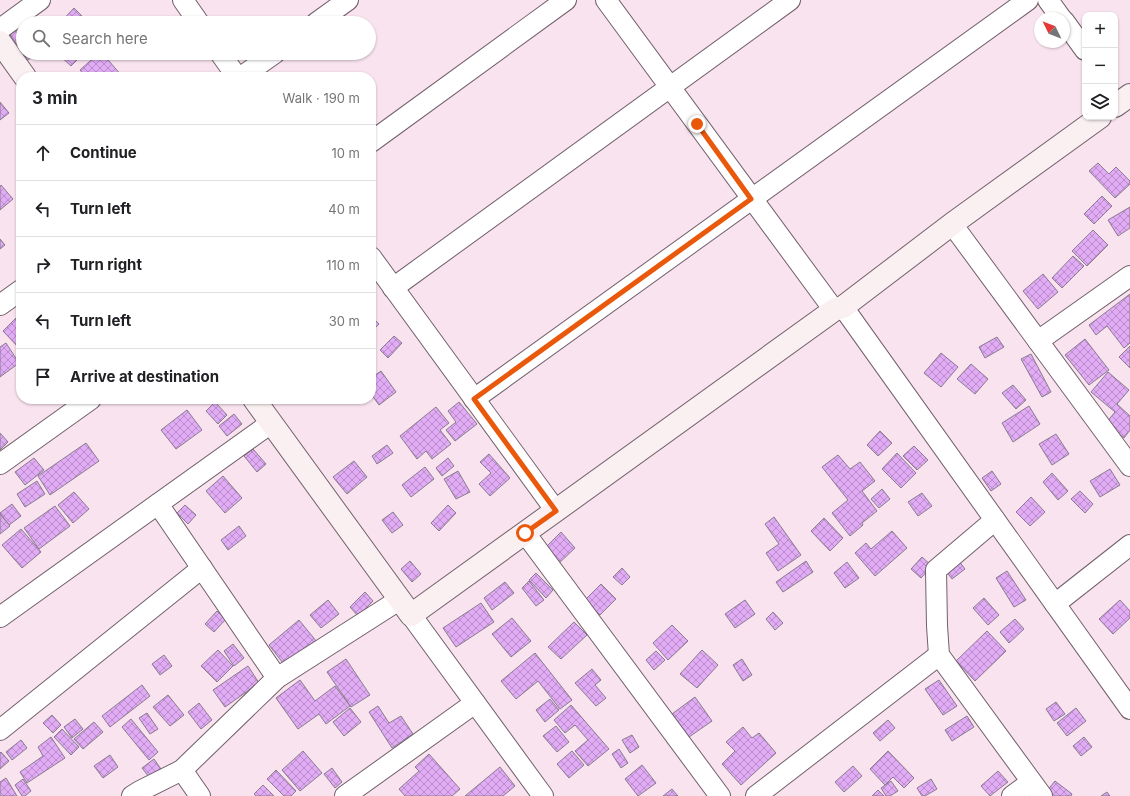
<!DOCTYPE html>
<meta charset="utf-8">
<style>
body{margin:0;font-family:Inter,sans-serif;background:#f2f2f2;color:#202124}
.controls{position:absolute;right:12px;top:12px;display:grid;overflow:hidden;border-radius:8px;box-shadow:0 1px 3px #0004}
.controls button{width:36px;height:36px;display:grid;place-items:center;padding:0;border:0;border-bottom:1px solid #e0e0e0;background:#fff;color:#202124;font:20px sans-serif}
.compass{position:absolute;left:1034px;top:12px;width:36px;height:36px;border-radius:50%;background:#fff;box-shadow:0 1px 3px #0004;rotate:313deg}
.stop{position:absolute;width:12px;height:12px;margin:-9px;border:3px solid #ea580c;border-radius:50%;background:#fff}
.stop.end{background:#ea580c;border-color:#fff;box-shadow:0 1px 4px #0008}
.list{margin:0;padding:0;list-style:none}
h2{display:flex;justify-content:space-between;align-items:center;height:52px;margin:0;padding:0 16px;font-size:17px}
h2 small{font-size:13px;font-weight:400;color:#757577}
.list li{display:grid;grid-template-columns:26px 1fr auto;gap:12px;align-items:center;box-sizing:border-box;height:56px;padding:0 16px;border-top:1px solid #e0e0e0}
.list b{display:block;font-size:15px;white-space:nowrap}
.list em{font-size:13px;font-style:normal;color:#757577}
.icon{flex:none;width:22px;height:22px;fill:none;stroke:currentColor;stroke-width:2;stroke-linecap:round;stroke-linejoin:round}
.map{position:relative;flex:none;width:1130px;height:796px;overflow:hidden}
.search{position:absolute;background:#fff;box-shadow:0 1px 3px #0004;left:16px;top:16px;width:360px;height:44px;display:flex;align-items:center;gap:10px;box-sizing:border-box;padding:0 14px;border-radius:22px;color:#757577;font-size:15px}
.panel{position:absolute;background:#fff;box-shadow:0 1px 3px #0004;left:16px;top:72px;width:360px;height:332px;border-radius:16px}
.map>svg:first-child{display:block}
.building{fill:url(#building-cross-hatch);stroke:#887c8d}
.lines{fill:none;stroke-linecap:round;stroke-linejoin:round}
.street-casing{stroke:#72606b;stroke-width:22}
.secondary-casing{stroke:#72606b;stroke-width:24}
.street{stroke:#fff;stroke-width:20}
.secondary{stroke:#faf0f2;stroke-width:22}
.route{stroke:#ea580c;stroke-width:5}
</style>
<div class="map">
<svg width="1130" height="796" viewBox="0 0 1130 796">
<defs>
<pattern id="building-cross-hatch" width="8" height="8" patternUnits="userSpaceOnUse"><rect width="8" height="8" fill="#e1acf5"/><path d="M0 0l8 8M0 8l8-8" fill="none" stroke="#b88dc8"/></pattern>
</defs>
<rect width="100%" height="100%" fill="#f8e3ef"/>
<g class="building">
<polygon points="74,8 89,23 60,23"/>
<polygon points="30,17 35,23 23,23 23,53 37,53 28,60 8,32"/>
<polygon points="61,53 84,53 71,66 59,55"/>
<polygon points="99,53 102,53 122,76 86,77 80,70"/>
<polygon points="0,102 9,113 0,120"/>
<polygon points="1098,163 1109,174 1116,167 1130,181 1130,184 1115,198 1089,171"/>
<polygon points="1,185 13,199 0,210 0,187"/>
<polygon points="1102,196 1112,206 1094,224 1084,214"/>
<polygon points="1130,207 1130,228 1118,236 1108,220"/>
<polygon points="1093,230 1108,245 1087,266 1072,251"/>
<polygon points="0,239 5,245 0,249"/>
<polygon points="1073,256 1084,266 1062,288 1052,278"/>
<polygon points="1043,274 1058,292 1038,309 1023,291"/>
<polygon points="1130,294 1130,343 1124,348 1107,326 1096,335 1089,325"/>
<polygon points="21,313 21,350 3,331"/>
<polygon points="371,316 379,324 371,332"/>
<polygon points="394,336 402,343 388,358 380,350"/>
<polygon points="997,337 1004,347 985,358 979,347"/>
<polygon points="1085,339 1109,370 1089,385 1065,355"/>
<polygon points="6,343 19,363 0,377 0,347"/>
<polygon points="1130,346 1130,368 1119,357"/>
<polygon points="941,353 958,367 941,387 924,373"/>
<polygon points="1031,354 1051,392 1042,397 1021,359"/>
<polygon points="971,364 988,379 975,394 957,379"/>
<polygon points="381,371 396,392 379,405 371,394 371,378"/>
<polygon points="1108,372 1129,390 1117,404 1130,416 1130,430 1124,438 1106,423 1115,412 1091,392"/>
<polygon points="1013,385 1026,400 1016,409 1002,393"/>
<polygon points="215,402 227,415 218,424 206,411"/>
<polygon points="459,402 477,424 455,441 446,430 456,422 448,411"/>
<polygon points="1029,406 1040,424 1013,442 1002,423"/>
<polygon points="436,407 449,423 440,430 451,444 432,459 426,451 417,459 400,436"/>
<polygon points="187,410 202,430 176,449 161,430"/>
<polygon points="234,414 242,424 227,436 219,426"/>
<polygon points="880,431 892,443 878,456 867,445"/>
<polygon points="0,433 8,442 0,450"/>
<polygon points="1056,434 1069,454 1052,465 1039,444"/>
<polygon points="86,443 99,461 50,495 38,476"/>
<polygon points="387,445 393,453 377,464 372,456"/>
<polygon points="914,446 928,460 917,470 903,456"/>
<polygon points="253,449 266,464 257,472 244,456"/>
<polygon points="897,453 916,473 901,488 882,469"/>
<polygon points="489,454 510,478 490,496 479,484 491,473 480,462"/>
<polygon points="838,455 850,469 860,462 875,481 862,491 877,511 862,523 863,525 850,536 832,513 848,500 822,467"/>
<polygon points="34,458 44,470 25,485 15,472"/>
<polygon points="448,458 454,466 442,476 436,468"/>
<polygon points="354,461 367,477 347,494 333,477"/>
<polygon points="425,467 434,479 411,497 402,485"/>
<polygon points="1110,469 1120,485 1100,497 1090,481"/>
<polygon points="458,471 470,492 456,499 444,479"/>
<polygon points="992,471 1001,484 991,491 982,478"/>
<polygon points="1052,473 1068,491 1058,500 1043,482"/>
<polygon points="223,476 242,498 225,513 206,491"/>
<polygon points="37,481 45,494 25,507 17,494"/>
<polygon points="882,489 890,499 879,508 871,499"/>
<polygon points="1080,491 1093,504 1085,513 1071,499"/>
<polygon points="74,492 89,509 73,523 58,505"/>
<polygon points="922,493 932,506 918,516 908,502"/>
<polygon points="1031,497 1045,512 1030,526 1016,512"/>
<polygon points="12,504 21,516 9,525 0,513"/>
<polygon points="185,505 196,515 188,524 177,513"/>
<polygon points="448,505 456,513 439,531 431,523"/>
<polygon points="55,506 70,526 39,549 24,528"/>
<polygon points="393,512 403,525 392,533 382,520"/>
<polygon points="0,514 10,526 0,534"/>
<polygon points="774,517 801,555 778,571 766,553 779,544 765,524"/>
<polygon points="824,518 843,538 830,551 811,531"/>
<polygon points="239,526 246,536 228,550 221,540"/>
<polygon points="21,529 41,552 22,568 2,545"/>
<polygon points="892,531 907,548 875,576 855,553 866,543 871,549"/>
<polygon points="561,532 575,548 557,565 543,550"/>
<polygon points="922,557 932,566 921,578 911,569"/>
<polygon points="410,561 421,574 412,582 401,569"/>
<polygon points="806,561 813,572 783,592 776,582"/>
<polygon points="959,561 965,569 952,579 946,571"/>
<polygon points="847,562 859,578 845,588 834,573"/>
<polygon points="622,568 630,577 622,585 613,577"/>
<polygon points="1007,571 1026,600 1014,607 996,578"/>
<polygon points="536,573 553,590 546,598 529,580"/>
<polygon points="529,581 544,600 536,606 522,588"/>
<polygon points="505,582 514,593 492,610 484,598"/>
<polygon points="601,584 616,599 600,615 585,600"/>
<polygon points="365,592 373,601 358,616 350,607"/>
<polygon points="984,598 999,615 988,625 973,608"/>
<polygon points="328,600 339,614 321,628 310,615"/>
<polygon points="745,600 755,614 735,628 725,614"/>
<polygon points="1120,600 1130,611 1130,618 1113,634 1099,619"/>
<polygon points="481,603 494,622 456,647 443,628"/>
<polygon points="217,611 226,619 214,632 205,624"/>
<polygon points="773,612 783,623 775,630 766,619"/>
<polygon points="512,618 531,641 511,657 492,634"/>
<polygon points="1015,619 1024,629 1009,643 1000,632"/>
<polygon points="299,620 317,642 286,667 269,645"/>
<polygon points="574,622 587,635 561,659 548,647"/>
<polygon points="672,625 688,641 668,660 653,643"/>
<polygon points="987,631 1006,651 975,681 956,661"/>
<polygon points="233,644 244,658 234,666 224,651"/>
<polygon points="218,650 233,666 217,682 201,666"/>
<polygon points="702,650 718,665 697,688 680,674"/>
<polygon points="656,651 665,660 654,670 646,660"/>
<polygon points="535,653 572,700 560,709 538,681 516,699 501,681"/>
<polygon points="164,655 172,666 160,675 152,664"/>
<polygon points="346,659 370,695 351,707 327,672"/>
<polygon points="742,659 752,675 743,681 733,665"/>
<polygon points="248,666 259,683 225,707 213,690"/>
<polygon points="592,669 601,680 595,685 606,698 596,706 575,683"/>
<polygon points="300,680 315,701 335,686 350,706 326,724 319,714 298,729 276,698"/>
<polygon points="939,680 957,706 943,715 925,689"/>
<polygon points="142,685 150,696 110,727 102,716"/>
<polygon points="168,695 184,715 170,726 153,707"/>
<polygon points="695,697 712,721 689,737 672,714"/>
<polygon points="550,699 559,710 545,722 536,710"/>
<polygon points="1056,702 1065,714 1054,721 1046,709"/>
<polygon points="199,703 212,720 201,729 188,712"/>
<polygon points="571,705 609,749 588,766 575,751 588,740 575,725 565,733 554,720"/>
<polygon points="378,706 389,723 401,716 413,734 392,748 369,712"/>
<polygon points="350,708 361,722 344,736 333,722"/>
<polygon points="1076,708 1086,721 1067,736 1057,723"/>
<polygon points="147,713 158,729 150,734 139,718"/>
<polygon points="52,715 61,725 53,733 43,723"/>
<polygon points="967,716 974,727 952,741 945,730"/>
<polygon points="75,719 83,729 72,738 64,727"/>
<polygon points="131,719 158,752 149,760 122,727"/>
<polygon points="888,720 895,728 880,741 873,733"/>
<polygon points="94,722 103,732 83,749 74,739"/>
<polygon points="556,726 569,742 557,752 543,736"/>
<polygon points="743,727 752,738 759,733 776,753 741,785 722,764 735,751 726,742"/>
<polygon points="62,729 79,747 71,755 54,737"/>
<polygon points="632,735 639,747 630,753 622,740"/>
<polygon points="51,737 65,758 27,783 20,772 43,756 38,747"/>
<polygon points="1084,737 1092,747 1081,756 1073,746"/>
<polygon points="21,740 27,748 12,760 6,752"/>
<polygon points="619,749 628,763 621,768 612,754"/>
<polygon points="303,751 322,773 300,791 282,770"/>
<polygon points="572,751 584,765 569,778 557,764"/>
<polygon points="888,751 914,778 904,788 893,777 885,785 870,769"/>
<polygon points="1,752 9,761 0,769 0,753"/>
<polygon points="429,754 460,789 452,796 405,796 399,789 419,771 415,767"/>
<polygon points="110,755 118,767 103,778 94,766"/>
<polygon points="154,759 161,769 149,777 142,768"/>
<polygon points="642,765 656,783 638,796 625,779"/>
<polygon points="853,766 862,776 844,792 835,782"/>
<polygon points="500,767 515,786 503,796 465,796"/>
<polygon points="332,768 342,782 335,788 324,774"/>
<polygon points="276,770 296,791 291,796 284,796 267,779"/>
<polygon points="998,771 1008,782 990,796 981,786"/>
<polygon points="6,778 17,796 0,796 0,782"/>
<polygon points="23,779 31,791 25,796 22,796 15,785"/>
<polygon points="931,779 937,789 925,796 922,796 917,788"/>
<polygon points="891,781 898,791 890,796 886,796 881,788"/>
<polygon points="1055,781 1072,794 1071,796 1051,796 1046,792"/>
<polygon points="263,785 274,796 256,796 254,794"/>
<polygon points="672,789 678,796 663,796"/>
<polygon points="878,790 884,796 872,796"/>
<polygon points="1107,792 1110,796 1101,796"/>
</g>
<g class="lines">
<defs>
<g id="street">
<polyline points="183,0 199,23"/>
<polyline points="606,0 834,310"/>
<polyline points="1048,0 1061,18"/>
<polyline points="1064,21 1085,50"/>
<polyline points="316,23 348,0"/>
<polyline points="0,29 40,0"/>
<polyline points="220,53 237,77"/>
<polyline points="241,77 275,53"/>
<polyline points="371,142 566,0"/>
<polyline points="952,224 1130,466"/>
<polyline points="371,257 556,511"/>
<polyline points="393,288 790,0"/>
<polyline points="0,305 21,290"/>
<polyline points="843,307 1130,709"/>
<polyline points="1038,341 1130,276"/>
<polyline points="474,399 1028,0"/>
<polyline points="0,464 91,399"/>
<polyline points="158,504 277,678"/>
<polyline points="995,520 936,570 937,626 939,655 1042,796"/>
<polyline points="525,533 720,796"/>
<polyline points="1055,604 1130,545"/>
<polyline points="411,615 543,796"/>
<polyline points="0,617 271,423"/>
<polyline points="0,730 202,568"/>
<polyline points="182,770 200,796"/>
<polyline points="132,796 140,791 182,770 277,678 399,600"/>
<polyline points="345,796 475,703"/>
<polyline points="756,796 939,655"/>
<polyline points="1012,796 1031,782"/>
</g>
<g id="secondary">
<polyline points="0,42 25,77"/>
<polyline points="1115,106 1130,95"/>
<polyline points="254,399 411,615 834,310 843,307 952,224 1100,117"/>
</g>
</defs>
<use href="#street" class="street-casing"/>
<use href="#secondary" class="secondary-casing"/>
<use href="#street" class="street"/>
<use href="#secondary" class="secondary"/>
</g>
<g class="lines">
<polyline class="route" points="525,533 556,511 474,399 751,199 697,124"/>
</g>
</svg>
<div class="controls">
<button>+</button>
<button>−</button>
<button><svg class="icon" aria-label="layers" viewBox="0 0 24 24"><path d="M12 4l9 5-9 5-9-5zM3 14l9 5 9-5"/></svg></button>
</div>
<svg class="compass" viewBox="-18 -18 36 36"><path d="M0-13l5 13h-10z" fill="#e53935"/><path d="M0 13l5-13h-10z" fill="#757577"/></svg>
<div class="stop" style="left:525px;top:533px"></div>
<div class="stop end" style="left:697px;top:124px"></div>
<div class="search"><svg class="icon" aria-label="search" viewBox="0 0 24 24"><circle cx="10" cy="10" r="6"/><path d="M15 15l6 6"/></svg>Search here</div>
<section class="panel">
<h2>3 min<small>Walk · 190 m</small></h2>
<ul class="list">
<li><svg class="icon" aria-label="ahead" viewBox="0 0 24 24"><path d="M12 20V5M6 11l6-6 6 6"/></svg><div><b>Continue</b></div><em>10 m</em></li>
<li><svg class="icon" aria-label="left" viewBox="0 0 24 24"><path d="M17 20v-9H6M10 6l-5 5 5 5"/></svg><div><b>Turn left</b></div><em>40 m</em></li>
<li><svg class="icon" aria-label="right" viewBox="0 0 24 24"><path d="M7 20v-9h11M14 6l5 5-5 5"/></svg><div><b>Turn right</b></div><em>110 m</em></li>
<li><svg class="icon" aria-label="left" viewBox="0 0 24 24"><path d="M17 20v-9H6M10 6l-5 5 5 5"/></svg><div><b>Turn left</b></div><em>30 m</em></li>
<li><svg class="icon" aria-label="arrive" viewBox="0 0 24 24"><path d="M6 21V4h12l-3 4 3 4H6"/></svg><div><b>Arrive at destination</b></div></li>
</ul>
</section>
</div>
